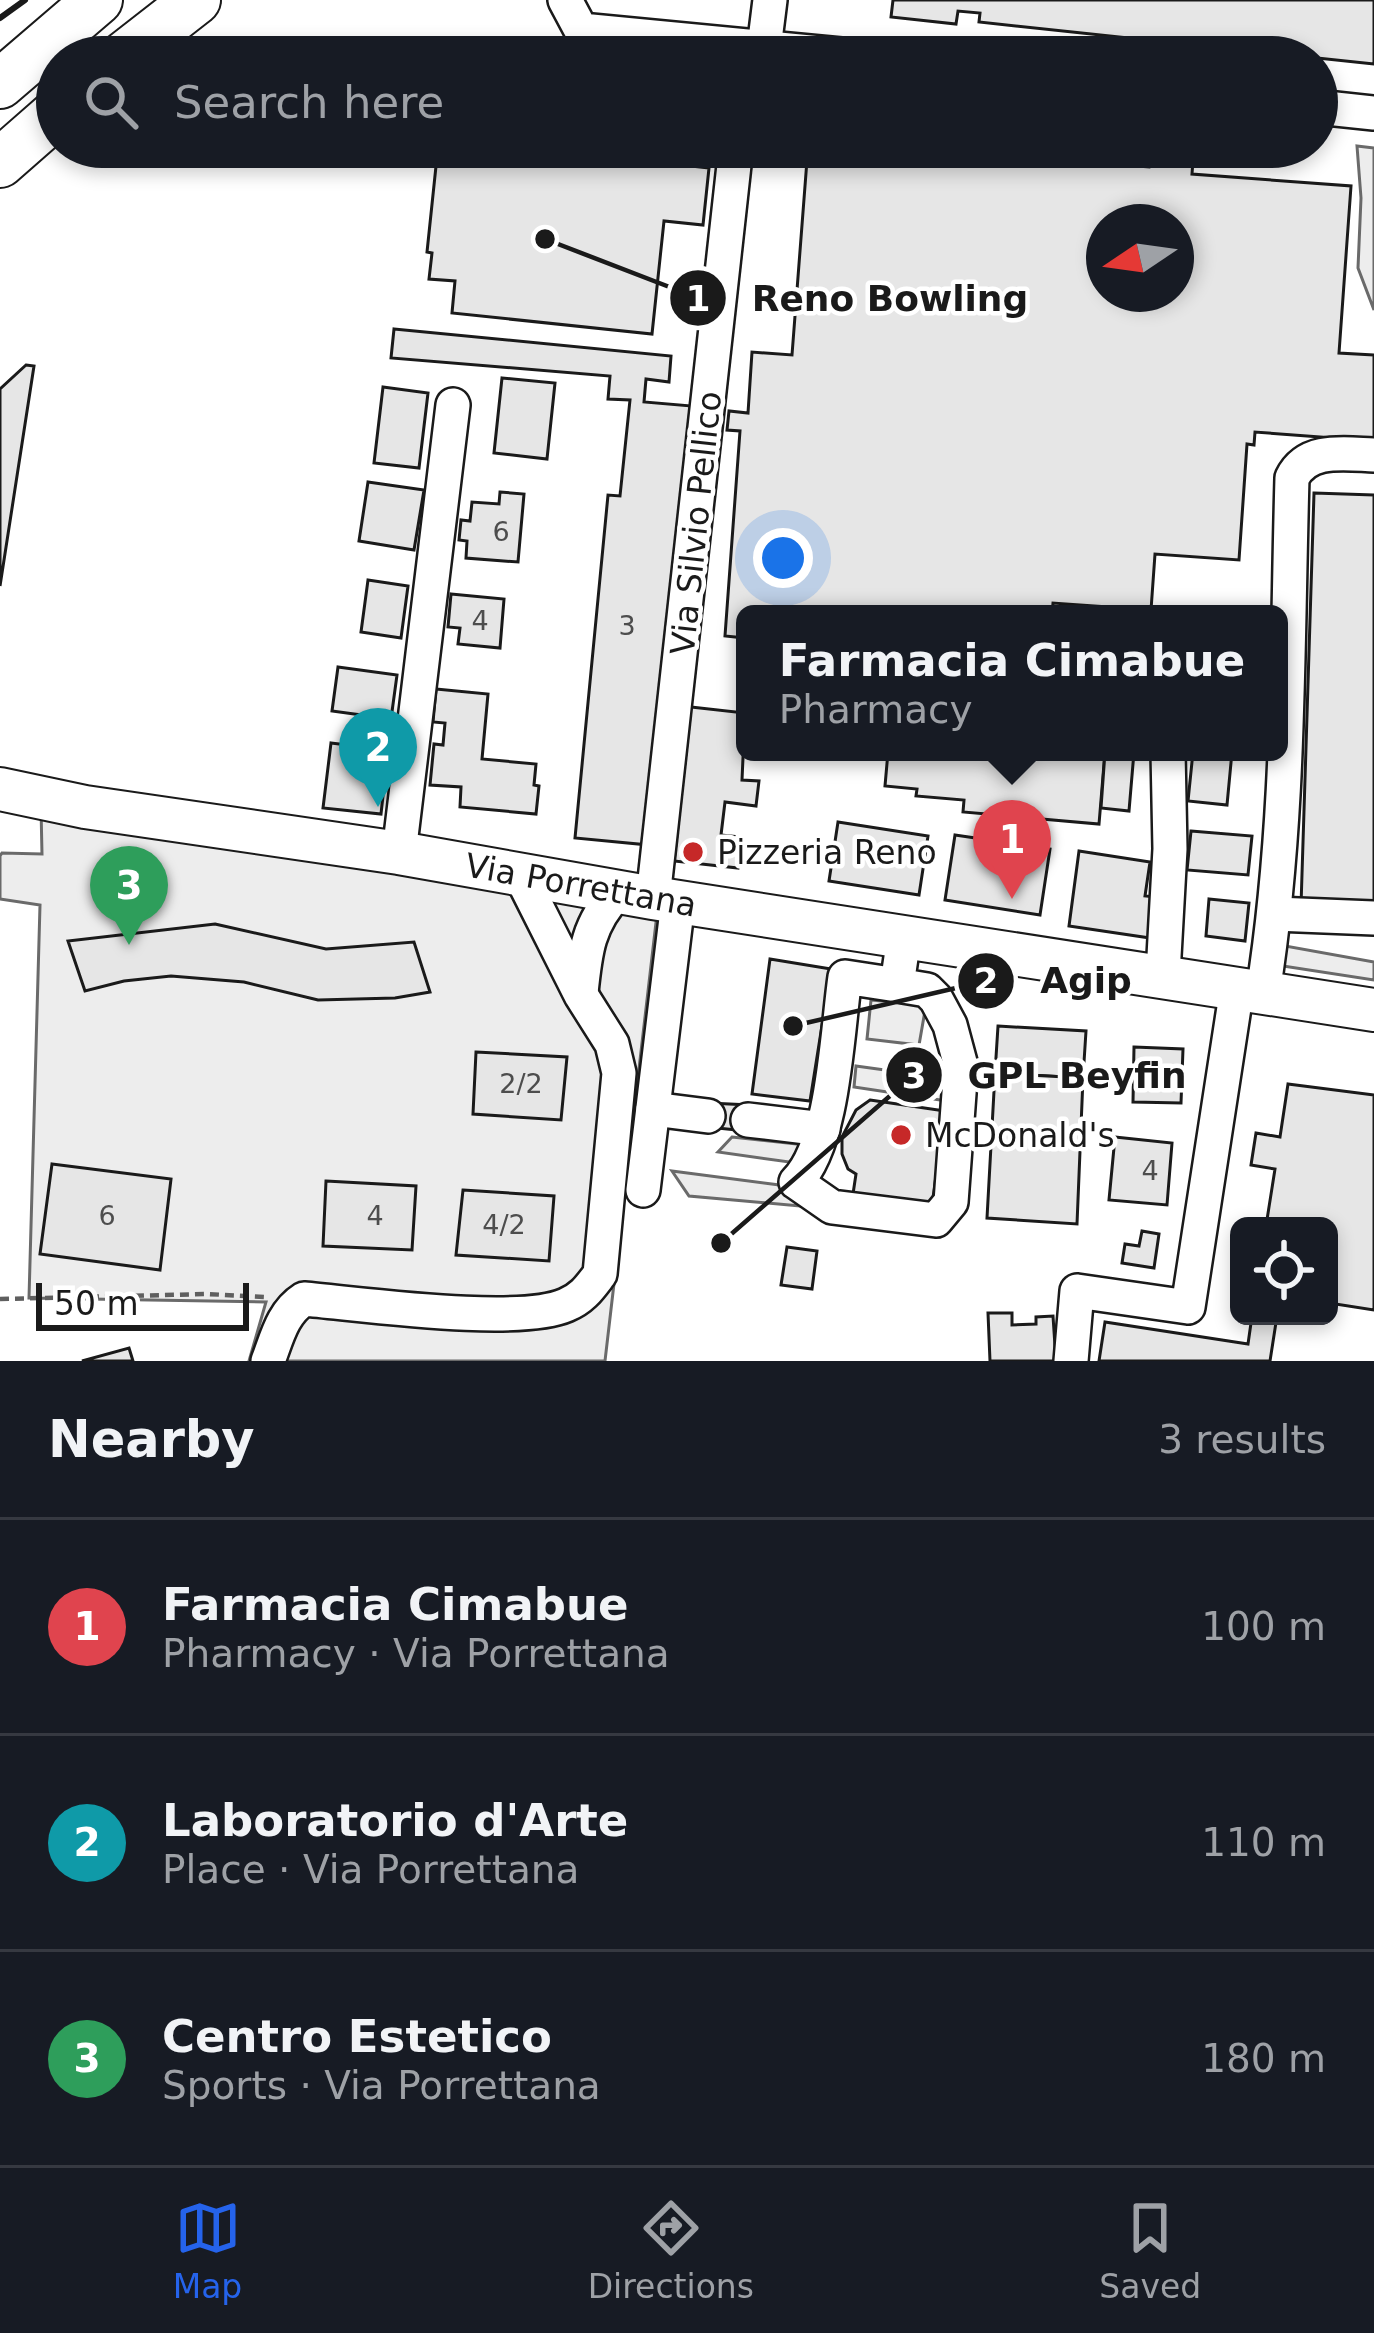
<!DOCTYPE html>
<meta charset="utf-8">
<style>
body{margin:0;font-family:"DejaVu Sans",sans-serif;background:#20242c;color:#f1f3f6}
.controls{position:absolute;right:36px;bottom:36px;display:grid;overflow:hidden;border-radius:18px;box-shadow:0 6px 18px #0003}
.controls button{width:108px;height:108px;display:grid;place-items:center;padding:0;border:0;border-bottom:3px solid #363941;background:#171b24;color:#f1f3f6;font:60px sans-serif}
.compass{position:absolute;left:1086px;top:204px;width:108px;height:108px;border-radius:50%;background:#171b24;box-shadow:0 6px 18px #0003;rotate:257deg}
.scale{position:absolute;left:36px;bottom:30px;width:213px;box-sizing:border-box;padding-left:12px;border:6px solid #1a1a1a;border-top:0;font-size:33px;line-height:42px;white-space:nowrap;color:#1a1a1a;-webkit-text-stroke:9px #fff;paint-order:stroke}
.you{position:absolute;left:783px;top:558px;width:42px;height:42px;margin:-30px;border:9px solid #fff;border-radius:50%;background:#1a73e8;box-shadow:0 0 0 18px #1a73e833}
.badge{display:grid;place-items:center;width:78px;height:78px;border-radius:50%;background:#2563eb;color:#fff;font-size:39px;font-weight:700}
.pin{position:absolute;translate:-50% -99px;filter:drop-shadow(0 3px 6px #0008)}
.pin::after{content:'';position:absolute;top:63px;width:42px;height:36px;background:inherit;clip-path:polygon(0 0,100% 0,50% 100%)}
.popup{position:absolute;left:736px;top:605px;width:552px;height:156px;box-sizing:border-box;display:grid;place-content:center;border-radius:18px;background:#171b24;filter:drop-shadow(0 3px 9px #0005);font-size:39px;white-space:nowrap;color:#9ea1a6}
.popup b{font-size:45px;color:#f1f3f6}
.popup::after{content:'';position:absolute;left:50%;top:100%;margin-left:-24px;border:24px solid transparent;border-top-color:#171b24}
.list{margin:0;padding:0;list-style:none}
h2{display:flex;justify-content:space-between;align-items:center;height:156px;margin:0;padding:0 48px;font-size:51px}
h2 small{font-size:39px;font-weight:400;color:#9ea1a6}
.list li{display:grid;grid-template-columns:78px 1fr auto;gap:36px;align-items:center;box-sizing:border-box;height:216px;padding:0 48px;border-top:3px solid #363941}
.list b{display:block;font-size:45px;white-space:nowrap}
.list p{margin:0;font-size:39px;white-space:nowrap;color:#9ea1a6}
.list em{font-size:39px;font-style:normal;color:#9ea1a6}
.icon{flex:none;width:66px;height:66px;fill:none;stroke:currentColor;stroke-width:2;stroke-linecap:round;stroke-linejoin:round}
.map{position:relative;flex:none;width:1374px;height:1361px;overflow:hidden}
.search{position:absolute;background:#171b24;box-shadow:0 6px 18px #0003;left:36px;right:36px;top:36px;height:132px;display:flex;align-items:center;gap:30px;box-sizing:border-box;padding:0 42px;border-radius:66px;color:#9ea1a6;font-size:45px}
.sheet{height:804px;background:#171b24}
nav{display:flex;justify-content:space-around;align-items:center;box-sizing:border-box;height:168px;border-top:3px solid #363941;background:#171b24;font-size:33px;color:#9ea1a6}
nav a{display:grid;justify-items:center;gap:6px}
nav .on{color:#2563eb}
.map>svg:first-child{display:block}
.built{fill:#ededed;stroke:#6a6a6a;stroke-width:3}
.building{fill:#e6e6e6;stroke:#1a1a1a;stroke-width:3;fill-rule:evenodd}
.lines{fill:none;stroke-linecap:round;stroke-linejoin:round}
.minor-casing{stroke:#1a1a1a;stroke-width:38}
.major-casing{stroke:#1a1a1a;stroke-width:46}
.highway-casing{stroke:#1a1a1a;stroke-width:52}
.path{stroke:#5f5f5f;stroke-width:4.5;stroke-dasharray:9 6;stroke-linecap:butt}
.minor{stroke:#fff;stroke-width:33}
.major{stroke:#fff;stroke-width:42}
.highway{stroke:#fff;stroke-width:48}
.wall{stroke:#1a1a1a;stroke-width:6}
.poi-dot{fill:#c62828;stroke:#fff;stroke-width:4.5}
.labels{text-anchor:middle;dominant-baseline:central;stroke-width:9;stroke-linejoin:round;paint-order:stroke}
.number-label{font-size:27px;fill:#4d4d4d}
.street-label{font-size:33px;fill:#1a1a1a;stroke:#fff}
.poi-label{font-size:33px;fill:#1a1a1a;stroke:#fff;text-anchor:start}
.leader{fill:none;stroke:#1a1a1a;stroke-width:4.5}
.callout-dot{fill:#1a1a1a;stroke:#fff;stroke-width:4.5}
.mark-label{font-size:36px;text-anchor:middle;font-weight:bold;fill:#fff}
.callout-label{font-size:36px;text-anchor:middle;font-weight:bold;fill:#1a1a1a;stroke:#fff;stroke-width:9;stroke-linejoin:round;paint-order:stroke}
</style>
<div class="map">
<svg width="1374" height="1361" viewBox="0 0 1374 1361">
<rect width="100%" height="100%" fill="#fff"/>
<g class="built">
<polygon points="1357,146 1374,148 1374,310 1358,268 1361,198"/>
<polygon points="41,808 657,914 605,1361 249,1361 266,1302 29,1298 40,905 0,899 0,856 2,853 42,854"/>
<polygon points="1269,943 1374,962 1374,980 1270,964"/>
<polygon points="871,1000 926,1005 919,1045 867,1039"/>
<polygon points="856,1066 950,1079 947,1101 854,1087"/>
<polygon points="732,1137 806,1145 789,1162 718,1152"/>
<polygon points="672,1171 787,1186 800,1206 689,1196"/>
</g>
<g class="building">
<polygon points="893,0 1374,0 1374,64 979,22 980,13 958,11 956,24 891,17"/>
<polygon points="458,42 495,46 494,57 456,57"/>
<polygon points="438,147 674,147 672,164 709,168 703,225 664,221 652,334 452,313 455,281 429,279 432,253 427,252"/>
<path d="M808 147H884L1149 167 1151 147H1194L1192 174 1351 186 1339 353 1374 355V441L1255 432 1254 445 1247 444 1239 560 1155 554 1151 610 1053 603 1052 614H745V638L725 636 740 431 727 430 729 411 748 413 752 352 792 355ZM1104 222H1176V294H1104Z"/>
<polygon points="394,329 671,356 669,382 646,379 644,402 692,406 649,845 575,838 608,495 620,496 630,400 608,399 610,376 391,358"/>
<polygon points="26,365 34,366 0,586 0,389"/>
<polygon points="502,378 555,383 547,459 494,453"/>
<polygon points="383,387 428,393 419,468 374,463"/>
<polygon points="368,482 424,490 414,550 359,541"/>
<polygon points="500,492 524,494 518,562 466,558 467,541 459,540 461,520 470,521 472,502 499,504"/>
<polygon points="1314,493 1374,495 1374,908 1301,906"/>
<polygon points="368,580 408,586 401,638 361,632"/>
<polygon points="451,594 504,599 500,648 458,644 460,628 448,627"/>
<polygon points="338,667 397,675 391,719 332,711"/>
<polygon points="436,689 488,694 482,759 536,764 534,785 539,786 536,814 460,807 461,787 430,785 434,744 443,745 445,723 433,722"/>
<polygon points="691,707 745,713 742,780 759,781 756,806 725,802 721,835 741,837 738,868 674,861"/>
<polygon points="331,743 388,750 381,814 323,808"/>
<polygon points="888,752 1105,752 1099,824 963,812 964,800 916,796 917,789 885,786"/>
<polygon points="1105,752 1134,752 1129,811 1101,808"/>
<polygon points="1193,752 1232,752 1227,805 1188,801"/>
<polygon points="838,822 928,836 919,895 829,881"/>
<polygon points="1191,831 1252,836 1248,875 1187,870"/>
<polygon points="955,835 1050,849 1040,915 945,900"/>
<polygon points="1079,851 1150,862 1145,896 1157,897 1150,938 1069,926"/>
<polygon points="1209,899 1249,903 1245,941 1206,936"/>
<polygon points="215,924 326,949 414,942 430,992 395,998 318,1000 244,982 171,976 124,981 85,991 68,941"/>
<polygon points="770,959 831,969 810,1101 752,1094"/>
<polygon points="998,1026 1086,1031 1083,1078 995,1073"/>
<polygon points="1134,1047 1183,1049 1181,1103 1133,1102"/>
<polygon points="476,1052 567,1057 561,1120 473,1114"/>
<polygon points="995,1073 1083,1078 1077,1224 987,1218"/>
<polygon points="1288,1084 1374,1095 1374,1310 1329,1303 1329,1226 1266,1226 1275,1169 1251,1165 1256,1133 1280,1137"/>
<polygon points="870,1100 945,1111 932,1205 853,1194 856,1174 848,1169 842,1154 842,1137 856,1110"/>
<polygon points="709,1103 749,1105 747,1131 707,1127"/>
<polygon points="1115,1137 1172,1143 1167,1205 1109,1200"/>
<polygon points="52,1164 171,1179 160,1270 40,1254"/>
<polygon points="326,1181 416,1186 412,1250 323,1246"/>
<polygon points="463,1190 554,1196 549,1261 456,1255"/>
<polygon points="1142,1231 1159,1234 1154,1268 1122,1263 1125,1244 1139,1246"/>
<polygon points="787,1247 817,1251 812,1289 781,1285"/>
<polygon points="988,1313 1012,1313 1012,1325 1036,1324 1036,1317 1053,1316 1056,1361 990,1361"/>
<polygon points="1252,1316 1277,1316 1270,1361 1099,1361 1105,1322 1248,1344"/>
<polygon points="129,1348 133,1361 82,1361"/>
</g>
<g class="lines">
<defs>
<g id="minor">
<polyline points="565,0 581,30 862,57"/>
<polyline points="764,48 770,0"/>
<polyline points="1317,107 1374,113"/>
<polyline points="399,853 453,405"/>
<polyline points="653,898 736,147"/>
<polyline points="1275,914 1374,918"/>
<polyline points="1163,974 1170,849 1168,752"/>
<path d="M897 985 845 977C837 1032 834 1144 796 1182L832 1207 936 1220 951 1202 961 1066 950 1025 936 999 927 990 897 985 904 937"/>
<path d="M1263 992C1290 822 1287 650 1292 478 1307 447 1345 454 1374 455"/>
<path d="M581 993C585 952 588 923 618 892"/>
<polyline points="653,1109 708,1116"/>
<polyline points="748,1120 823,1129"/>
<polyline points="643,1190 678,902"/>
<path d="M268 1361C277 1338 282 1313 304 1299 362 1304 518 1326 566 1305 583 1298 590 1287 600 1274L619 1073 612 1044 581 995 521 876"/>
<polyline points="1071,1361 1077,1291 1188,1307 1237,988"/>
</g>
<polyline id="major" points="0,789 85,807 399,853 653,898 1374,1010"/>
<g id="highway">
<polyline points="123,57 196,0"/>
<polyline points="0,84 98,0"/>
<polyline points="0,163 57,113"/>
</g>
</defs>
<use href="#minor" class="minor-casing"/>
<use href="#major" class="major-casing"/>
<use href="#highway" class="highway-casing"/>
<polyline class="path" points="0,1299 207,1294 264,1297"/>
<use href="#minor" class="minor"/>
<use href="#major" class="major"/>
<use href="#highway" class="highway"/>
<polyline class="wall" points="0,18 25,0"/>
</g>
<g class="poi-dot">
<circle cx="693" cy="852" r="12"/>
<circle cx="901" cy="1135" r="12"/>
</g>
<g class="labels">
<g class="number-label">
<text x="501" y="531">6</text>
<text x="480" y="620">4</text>
<text x="627" y="625">3</text>
<text x="521" y="1083">2/2</text>
<text x="1150" y="1170">4</text>
<text x="107" y="1215">6</text>
<text x="375" y="1215">4</text>
<text x="504" y="1224">4/2</text>
</g>
<g class="street-label">
<text transform="translate(696 523) rotate(-84)">Via Silvio Pellico</text>
<text transform="translate(581 885) rotate(10)">Via Porrettana</text>
</g>
<g class="poi-label">
<text x="717" y="852">Pizzeria Reno</text>
<text x="925" y="1135">McDonald's</text>
</g>
</g>
<path class="leader" d="M545 239L698 298M793 1026L986 981M721 1243L914 1075"/>
<g class="callout-dot">
<circle cx="545" cy="239" r="12"/>
<circle cx="793" cy="1026" r="12"/>
<circle cx="721" cy="1243" r="12"/>
<circle cx="698" cy="298" r="30"/>
<circle cx="986" cy="981" r="30"/>
<circle cx="914" cy="1075" r="30"/>
</g>
<g class="mark-label">
<text x="698" y="311">1</text>
<text x="986" y="993">2</text>
<text x="914" y="1088">3</text>
</g>
<g class="callout-label">
<text x="890" y="311">Reno Bowling</text>
<text x="1086" y="993">Agip</text>
<text x="1077" y="1088">GPL Beyfin</text>
</g>
</svg>
<div class="controls">
<button><svg class="icon" aria-label="locate" viewBox="0 0 24 24"><circle cx="12" cy="12" r="6"/><path d="M12 2v4M12 18v4M2 12h4M18 12h4"/></svg></button>
</div>
<svg class="compass" viewBox="-18 -18 36 36"><path d="M0-13l5 13h-10z" fill="#e53935"/><path d="M0 13l5-13h-10z" fill="#9ea1a6"/></svg>
<div class="scale">50 m</div>
<div class="you"></div>
<div class="pin badge" style="left:1012px;top:899px;background:#e0444e">1</div>
<div class="popup"><b>Farmacia Cimabue</b>Pharmacy</div>
<div class="pin badge" style="left:378px;top:807px;background:#0f9aa8">2</div>
<div class="pin badge" style="left:129px;top:945px;background:#2e9e5b">3</div>
<div class="search"><svg class="icon" aria-label="search" viewBox="0 0 24 24"><circle cx="10" cy="10" r="6"/><path d="M15 15l6 6"/></svg>Search here</div>
</div>
<section class="sheet">
<h2>Nearby<small>3 results</small></h2>
<ul class="list">
<li><span class="badge" style="background:#e0444e">1</span><div><b>Farmacia Cimabue</b><p>Pharmacy · Via Porrettana</p></div><em>100 m</em></li>
<li><span class="badge" style="background:#0f9aa8">2</span><div><b>Laboratorio d'Arte</b><p>Place · Via Porrettana</p></div><em>110 m</em></li>
<li><span class="badge" style="background:#2e9e5b">3</span><div><b>Centro Estetico</b><p>Sports · Via Porrettana</p></div><em>180 m</em></li>
</ul>
</section>
<nav>
<a class="on"><svg class="icon" aria-label="map" viewBox="0 0 24 24"><path d="M3 6l6-2 6 2 6-2v14l-6 2-6-2-6 2zM9 4v14M15 6v14"/></svg>Map</a>
<a><svg class="icon" aria-label="directions" viewBox="0 0 24 24"><path d="M12 3l9 9-9 9-9-9zM9 14v-3h6M13 9l2 2-2 2"/></svg>Directions</a>
<a><svg class="icon" aria-label="saved" viewBox="0 0 24 24"><path d="M7 4h10v16l-5-4-5 4z"/></svg>Saved</a>
</nav>
